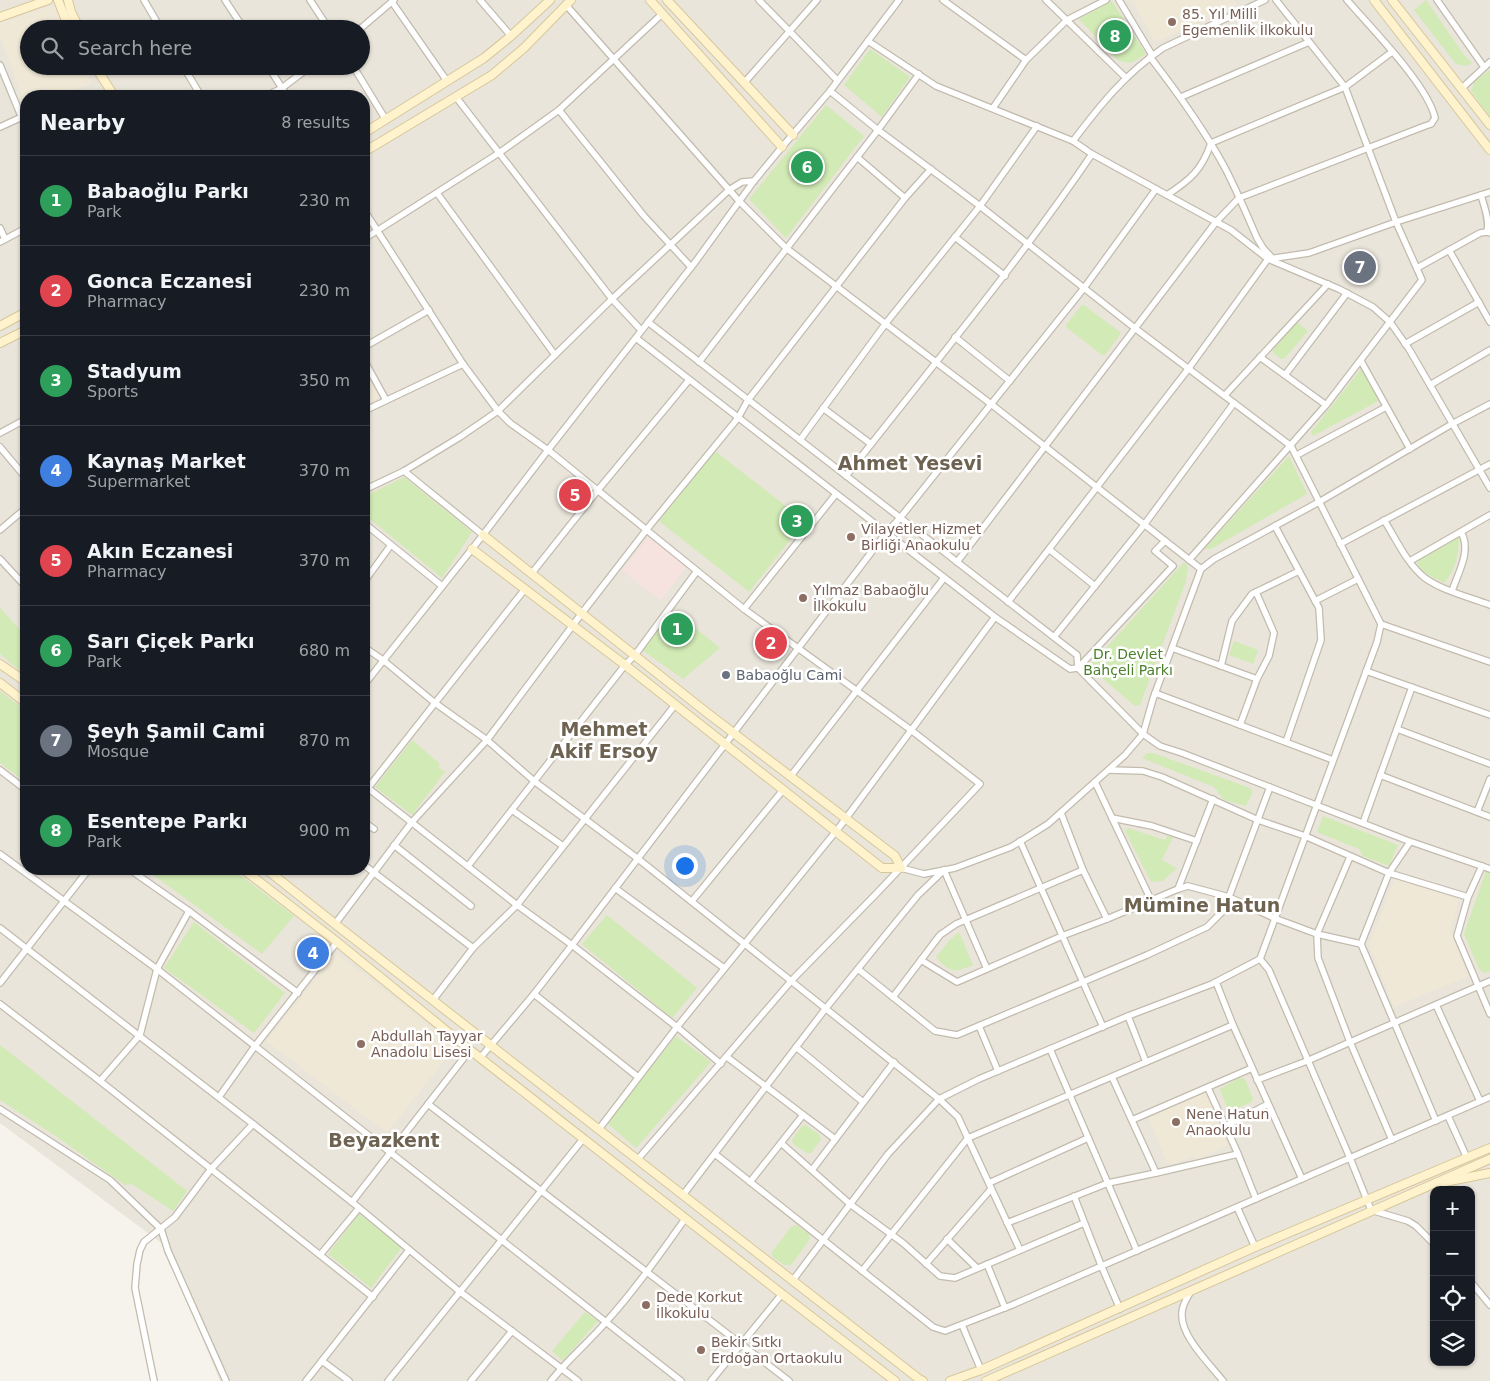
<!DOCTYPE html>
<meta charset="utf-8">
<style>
body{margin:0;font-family:"DejaVu Sans",sans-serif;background:#20242c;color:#f1f3f6}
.controls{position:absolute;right:15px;bottom:15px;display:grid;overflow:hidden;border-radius:10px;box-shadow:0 1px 4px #0004}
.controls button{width:45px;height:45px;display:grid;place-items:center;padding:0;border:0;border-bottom:1px solid #363941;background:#171b24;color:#f1f3f6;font:25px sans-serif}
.you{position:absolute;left:684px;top:865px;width:18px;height:18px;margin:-12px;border:4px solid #fff;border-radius:50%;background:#1a73e8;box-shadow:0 0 0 8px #1a73e833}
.badge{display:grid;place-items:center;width:32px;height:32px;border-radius:50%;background:#fc3f1d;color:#fff;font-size:16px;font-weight:700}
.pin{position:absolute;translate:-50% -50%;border:2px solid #fff;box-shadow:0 1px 5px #0006}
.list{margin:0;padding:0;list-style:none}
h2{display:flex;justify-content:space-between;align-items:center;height:65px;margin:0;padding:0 20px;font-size:21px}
h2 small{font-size:16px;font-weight:400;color:#9ea1a6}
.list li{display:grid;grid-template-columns:32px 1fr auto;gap:15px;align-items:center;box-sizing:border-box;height:90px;padding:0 20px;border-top:1px solid #363941}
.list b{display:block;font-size:19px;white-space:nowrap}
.list p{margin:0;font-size:16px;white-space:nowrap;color:#9ea1a6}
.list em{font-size:16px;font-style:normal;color:#9ea1a6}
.icon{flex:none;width:28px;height:28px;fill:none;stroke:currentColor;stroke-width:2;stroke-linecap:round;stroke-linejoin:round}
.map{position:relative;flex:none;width:1490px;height:1381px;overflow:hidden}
.search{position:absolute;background:#171b24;box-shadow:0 1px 4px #0004;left:20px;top:20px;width:350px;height:55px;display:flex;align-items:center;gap:12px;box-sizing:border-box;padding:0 18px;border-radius:28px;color:#9ea1a6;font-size:19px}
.panel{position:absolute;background:#171b24;box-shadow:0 1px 4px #0004;left:20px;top:90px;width:350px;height:785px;border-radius:20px}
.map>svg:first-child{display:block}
.residential{fill:#eae5da;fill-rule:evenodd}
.education{fill:#efe8d6}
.medical{fill:#f6e3e0}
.green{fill:#d2eab5}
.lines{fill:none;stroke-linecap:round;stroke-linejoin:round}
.street-casing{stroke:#c2bbae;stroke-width:8}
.secondary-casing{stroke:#d6c79b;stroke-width:10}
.street{stroke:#fff;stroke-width:5.5}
.secondary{stroke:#fff3cd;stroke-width:8}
.education-dot{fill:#8d6e63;stroke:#fff;stroke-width:2}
.worship-dot{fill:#6b7280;stroke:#fff;stroke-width:2}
.labels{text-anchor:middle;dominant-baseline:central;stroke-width:5;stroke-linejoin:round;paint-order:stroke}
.education-label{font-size:14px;fill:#785e54;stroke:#fff;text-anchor:start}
.park-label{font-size:14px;fill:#4a7f2a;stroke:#fff}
.worship-label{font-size:14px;fill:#5b616d;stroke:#fff;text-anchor:start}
.district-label{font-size:19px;font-weight:bold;fill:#6e6250;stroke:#fff}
</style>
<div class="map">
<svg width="1490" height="1381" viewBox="0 0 1490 1381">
<rect width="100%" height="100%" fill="#f6f3ec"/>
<path class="residential" d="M0 0H1490V1381H220L164 1245 0 1123ZM29 29H361V66H29ZM26 96H364V869H26ZM1434 1190H1471V1362H1434Z"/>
<g class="education">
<polygon points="1132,0 1234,0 1237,5 1159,41 1153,39"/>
<polygon points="53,5 65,29 29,29 29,66 84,66 92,83 56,96 26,96 26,108 0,37 0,23"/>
<polygon points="364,368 381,396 364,405"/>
<polygon points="1395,879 1459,900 1450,931 1468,976 1394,1007 1369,945"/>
<polygon points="336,953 456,1046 387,1133 266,1041"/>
<polygon points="1204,1091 1208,1093 1228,1143 1226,1146 1197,1160 1193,1156 1173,1164 1167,1163 1148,1116"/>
</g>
<polygon class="medical" points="648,537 687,566 661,600 622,571"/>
<g class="green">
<polygon points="1426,0 1464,55 1472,63 1467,66 1456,64 1414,10"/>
<polygon points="1112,1 1146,54 1131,63 1119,61 1079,19"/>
<polygon points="870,49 910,77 882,117 844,85"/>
<polygon points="1490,70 1490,117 1471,91 1475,80"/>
<polygon points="826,105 864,136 786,238 749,199"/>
<polygon points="1082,305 1084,305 1121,333 1105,355 1102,355 1066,327 1066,325"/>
<polygon points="1298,323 1307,330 1307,332 1284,359 1281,359 1272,352 1273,350 1295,324"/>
<polygon points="1361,369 1363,370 1380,400 1313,436 1311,432"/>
<polygon points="715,451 805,521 749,592 659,521"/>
<polygon points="1289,456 1307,494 1211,549 1204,549"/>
<polygon points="404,477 472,532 442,578 364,514 364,497"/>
<path d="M1457 537 1459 538C1459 555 1455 571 1444 583 1435 578 1419 572 1417 561L1421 557Z"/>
<polygon points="1184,562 1188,567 1186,581 1140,705 1135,706 1089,667"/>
<polygon points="0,608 26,636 26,676 0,654"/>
<polygon points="673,610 720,648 683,679 642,650"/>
<polygon points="1234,641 1258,650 1253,664 1229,655"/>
<polygon points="0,691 26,711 26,782 0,763"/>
<polygon points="412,740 440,764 438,767 445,772 412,815 375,787"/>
<polygon points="1147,753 1153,753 1250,788 1253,792 1246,806 1224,800 1214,787 1142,758"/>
<polygon points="1323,816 1398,845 1389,866 1363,856 1359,849 1317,832"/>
<polygon points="1128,828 1165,840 1167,836 1173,837 1162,860 1177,868 1163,881 1151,882 1125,831"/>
<polygon points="145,869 232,869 294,916 262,954"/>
<polygon points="1486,871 1490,872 1490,971 1484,973 1479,969 1464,934"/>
<polygon points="607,915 697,988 672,1018 582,944"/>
<polygon points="194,922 285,993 254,1033 164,968"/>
<path d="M959 932 973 965C954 973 950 973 936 957L950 940Z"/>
<polygon points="676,1036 711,1062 636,1148 607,1123"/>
<polygon points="0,1045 187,1191 173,1211 132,1184 125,1185 57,1137 0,1100"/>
<polygon points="1239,1078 1243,1078 1246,1081 1253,1099 1250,1103 1231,1111 1227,1108 1220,1089"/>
<polygon points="805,1125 819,1134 821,1139 812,1152 809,1154 794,1145 792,1140 801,1127"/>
<polygon points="359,1214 402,1247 371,1288 328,1254"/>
<polygon points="796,1225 809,1234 810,1239 791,1265 784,1265 772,1256 772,1252 791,1227"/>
<polygon points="585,1312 598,1321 565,1358 562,1360 552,1351"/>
</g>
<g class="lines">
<defs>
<g id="street">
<polyline points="144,0 161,29"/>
<polyline points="225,0 244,29"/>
<polyline points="310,0 329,29"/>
<polyline points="480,0 511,36"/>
<polyline points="759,0 837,80"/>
<polyline points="943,0 1026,60"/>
<polyline points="1046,0 1125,77"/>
<polyline points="1119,0 1152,55"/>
<polyline points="1437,0 1484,67"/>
<polyline points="392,2 447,81"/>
<polyline points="566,5 739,201 786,248 991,404 1201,569"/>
<polyline points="360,29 394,0"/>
<polyline points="868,41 936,86 1073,141 1092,154 1231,230 1268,259 1339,289 1373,307 1390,322 1409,349 1490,488"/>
<path d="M1150 57C1177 92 1204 129 1225 168 1237 191 1247 215 1257 238L1263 248 1273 259"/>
<polyline points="0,65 26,128"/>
<polyline points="183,66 201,96"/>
<polyline points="268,66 287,96"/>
<polyline points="353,66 386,120"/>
<polyline points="744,83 817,0"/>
<polyline points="1461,89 1490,62"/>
<polyline points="266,96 282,88 311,66"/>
<polyline points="456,97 612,299 641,330"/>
<polyline points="1181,97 1309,42"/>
<polyline points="993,108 1026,60 1067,20 1106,0"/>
<polyline points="559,110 644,216 691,267"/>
<polyline points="0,127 22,117"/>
<path d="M1073 141C1101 104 1125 74 1163 48L1265 0"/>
<polyline points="857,157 905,198"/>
<polyline points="437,193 555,355"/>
<path d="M1167 195C1190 180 1202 170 1211 143L1345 87 1392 52"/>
<path d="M1481 195C1484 206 1490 221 1487 232"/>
<polyline points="364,210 463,364 498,411 510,423 548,450 744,609 911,730 980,784 876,894 792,980 638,1159"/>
<polyline points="0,228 5,239"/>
<polyline points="955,237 1005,276"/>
<polyline points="364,239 499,153 559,110 662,14"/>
<polyline points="0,242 26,228"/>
<polyline points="1449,250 1490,322"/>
<polyline points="1417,268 1480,233 1487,232 1490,233"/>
<polyline points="648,322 1077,655 1078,668 1143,734 1160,746 1182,753 1406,840 1490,869"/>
<polyline points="955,337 1010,381"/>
<polyline points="636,338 995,617 1070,669 1078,668 1173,566 1155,551 1165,541"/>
<polyline points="1405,344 1479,302"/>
<polyline points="364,347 429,310"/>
<polyline points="1260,357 1326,405"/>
<polyline points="364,360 386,400"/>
<polyline points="1361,361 1410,449"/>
<polyline points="699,362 878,130 919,74"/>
<polyline points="1285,375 1347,293"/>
<polyline points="1430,385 1490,350"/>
<polyline points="1225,395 1328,284"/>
<polyline points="823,408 871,444"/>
<polyline points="364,411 463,364"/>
<polyline points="0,433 26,419"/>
<polyline points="800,440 886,323 980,206 1037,126"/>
<polyline points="0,447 26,478"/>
<polyline points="1297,455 1386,407"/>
<polyline points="404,471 483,535"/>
<path d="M846 476C929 370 1016 266 1092 154"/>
<polyline points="364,490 404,471 460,437 498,411 612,299 729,190 742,182 754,181"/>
<path d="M1384 520C1396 539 1407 564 1425 578 1443 591 1469 597 1490 605"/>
<polyline points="364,523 442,586"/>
<polyline points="1275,526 1319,608 1321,640 1286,742"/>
<polyline points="0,530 26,508"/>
<polyline points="1340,544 1490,464"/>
<polyline points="1050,550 1095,586"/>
<polyline points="0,559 26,587"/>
<polyline points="1189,560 1326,405 1422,280 1396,222 1345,87 1276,0"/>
<polyline points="1410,561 1490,515"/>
<path d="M957 562 1216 222 1239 198 1425 126 1431 124 1435 118C1428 85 1370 27 1347 0"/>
<polyline points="532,573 598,490 689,380"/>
<polyline points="364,582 391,545"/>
<path d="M1452 591C1458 573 1472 550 1461 532"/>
<polyline points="1315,601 1358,579"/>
<polyline points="1008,602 1189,368 1268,259 1309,253 1396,222 1490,192"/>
<polyline points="744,609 836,494"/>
<polyline points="1381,624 1490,662"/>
<polyline points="1054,637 1144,525 1234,403"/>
<polyline points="364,647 383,660 435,703 487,740 534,781 637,858 939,1099 958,1117 1020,1250"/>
<polyline points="1172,648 1257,679"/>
<polyline points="1221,666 1232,621 1252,594 1299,571"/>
<polyline points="1366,671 1490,715"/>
<polyline points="364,685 483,535 548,450 696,261 754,181 782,147 830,91 899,0"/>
<polyline points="1155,693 1333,760"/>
<polyline points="1240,725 1257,679 1269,656 1274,633 1256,592"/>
<polyline points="1397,729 1490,764"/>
<polyline points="0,770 26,790"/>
<polyline points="1109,770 1143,771 1162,777 1258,820 1305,836 1389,873 1468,897"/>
<polyline points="1380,775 1490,817"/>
<polyline points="790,777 944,578"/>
<polyline points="1095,782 1151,900"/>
<polyline points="364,785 517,905 572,945 677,1027 721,1064"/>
<polyline points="368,788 525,589"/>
<polyline points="512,810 563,846"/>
<polyline points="1477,812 1490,779"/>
<polyline points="1061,813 1083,870 1107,919"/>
<polyline points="1112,818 1152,826 1197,841"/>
<polyline points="364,822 374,829"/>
<polyline points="1363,823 1412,687"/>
<polyline points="1020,841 1103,1027"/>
<polyline points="1410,842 1389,873 1361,944 1436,1121"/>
<polyline points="394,845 471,906"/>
<polyline points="0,854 157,969 681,1381"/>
<polyline points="1350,857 1317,934 1318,958 1350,1042 1392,1140"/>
<polyline points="364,865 473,948"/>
<polyline points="468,866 625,665 635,655 697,571"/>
<polyline points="1482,866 1468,897 1457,936 1490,1014"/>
<polyline points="901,868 924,874 955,868 1011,847 1048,824 1125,755 1143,734 1153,699 1201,569 1214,559 1319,502 1452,424 1490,404"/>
<polyline points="129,869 189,911 298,993"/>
<polyline points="615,888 724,968"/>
<polyline points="1178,889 1213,799"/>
<polyline points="692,901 783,790"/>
<polyline points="335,924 412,822 487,740 582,613 647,529 738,418 748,400 905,198 931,169"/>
<polyline points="0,928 253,1124 352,1202 459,1291 578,1381"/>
<polyline points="1260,959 1269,970 1350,1158 1371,1210 1408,1221 1416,1226 1434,1244"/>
<polyline points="921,960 957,982 1062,936 1107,919 1178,889 1188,886 1229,897 1274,918 1317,934 1361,944"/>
<polyline points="858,969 935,1031 957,1035 1147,955 1207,927 1224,910 1270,787"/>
<polyline points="1216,982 1233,1025 1302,1179"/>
<polyline points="0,983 89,869"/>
<polyline points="534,994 638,1077"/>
<polyline points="893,997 940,935 956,924 1083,870"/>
<polyline points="433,1000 473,948 517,905 675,705"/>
<polyline points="0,1004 100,1081 373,1297"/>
<polyline points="1436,1005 1480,1101"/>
<polyline points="1128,1016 1146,1062"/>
<polyline points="979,1026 998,1071"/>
<polyline points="796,1047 863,1102"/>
<polyline points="1050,1049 1137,1251"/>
<polyline points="727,1057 835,1139"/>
<polyline points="480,1058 534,994 572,945 886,533 900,518 1084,288 1156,189"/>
<polyline points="1112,1077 1156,1173 1238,1154 1256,1199"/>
<polyline points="1257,1080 1307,1061 1490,981"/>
<polyline points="100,1081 140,1035 157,969 189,911"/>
<polyline points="1208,1088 1238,1154"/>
<polyline points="219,1097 255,1046 337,942"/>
<polyline points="428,1104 789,1381"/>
<polyline points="0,1109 110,1180 161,1229 168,1251 226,1381"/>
<polyline points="1448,1116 1467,1158"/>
<polyline points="1132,1120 1252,1068"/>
<polyline points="1226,1126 1268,1104"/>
<polyline points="599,1129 677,1027 841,825 995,617"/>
<polyline points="781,1143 850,1204 903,1243 940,1276 955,1278 1084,1223"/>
<polyline points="715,1154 933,1327 945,1331 1012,1305 1490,1097"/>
<polyline points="812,1170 894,1062"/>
<polyline points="750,1182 803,1115"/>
<polyline points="989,1183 1088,1138"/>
<polyline points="683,1195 826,1008 918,895 944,870 987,969"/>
<polyline points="1074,1196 1101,1265 1120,1309"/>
<polyline points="352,1202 470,1050"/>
<polyline points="1237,1207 1255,1247"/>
<polyline points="1007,1223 1108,1183 1156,1173"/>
<polyline points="947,1239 977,1268"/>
<polyline points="320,1255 359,1208"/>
<polyline points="926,1264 991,1189"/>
<polyline points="987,1264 1005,1308"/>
<polyline points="862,1271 968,1138 1233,1025"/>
<polyline points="793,1280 888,1154 939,1099 979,1079 1128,1016 1212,984 1260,959 1377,642 1381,624 1291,446 1136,329 980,206 878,130 830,91"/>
<polyline points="1471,1282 1490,1305"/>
<path d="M1191 1291C1187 1298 1182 1305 1182 1313 1180 1336 1210 1364 1223 1381"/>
<polyline points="962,1325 981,1370"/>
<polyline points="322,1361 349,1381"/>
<polyline points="154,1381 135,1288 137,1264 140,1250 144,1242 175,1217 211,1169 253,1124"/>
<polyline points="306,1381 409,1250"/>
<polyline points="388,1381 583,1139"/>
<polyline points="471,1381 512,1331"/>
<path d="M551 1381C567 1360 588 1343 606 1322 635 1290 660 1254 685 1219"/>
<polyline points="711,1381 782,1294"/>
</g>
<g id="secondary">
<polyline points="58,0 65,18 72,29"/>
<polyline points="68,0 71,12 80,29"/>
<polyline points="650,0 782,147"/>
<polyline points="667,0 793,135"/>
<polyline points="1374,0 1490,150"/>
<polyline points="1392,0 1490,125"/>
<polyline points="0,17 48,0"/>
<polyline points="95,66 114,96"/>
<polyline points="364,133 484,58 511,36 550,0"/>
<polyline points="364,152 492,75 524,48 571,0"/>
<polyline points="0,326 26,312"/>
<polyline points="0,343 26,330"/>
<polyline points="472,549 625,665 882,868 901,868 895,856 706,712 483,535"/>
<polyline points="0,664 26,682"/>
<polyline points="0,683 26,703"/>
<polyline points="243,869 337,942 470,1050 782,1294 895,1381"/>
<polyline points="266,869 335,924 919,1379 923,1381"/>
<polyline points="1440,1183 1490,1173"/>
<polyline points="950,1381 981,1370 1255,1247 1490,1148"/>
<polyline points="986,1381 1490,1159"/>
</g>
</defs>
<use href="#street" class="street-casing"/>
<use href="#secondary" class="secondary-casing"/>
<use href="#street" class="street"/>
<use href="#secondary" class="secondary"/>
</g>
<g class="education-dot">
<circle cx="1172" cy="22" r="5"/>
<circle cx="851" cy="537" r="5"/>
<circle cx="803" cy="598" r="5"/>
<circle cx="361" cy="1044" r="5"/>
<circle cx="1176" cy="1122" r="5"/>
<circle cx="646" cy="1305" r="5"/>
<circle cx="701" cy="1350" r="5"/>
</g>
<circle class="worship-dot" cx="726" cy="675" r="5"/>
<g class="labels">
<g class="education-label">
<text x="1182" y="14">85. Yıl Milli<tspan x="1182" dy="16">Egemenlik İlkokulu</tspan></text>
<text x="861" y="529">Vilayetler Hizmet<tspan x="861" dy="16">Birliği Anaokulu</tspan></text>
<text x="813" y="590">Yılmaz Babaoğlu<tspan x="813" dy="16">İlkokulu</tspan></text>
<text x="371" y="1036">Abdullah Tayyar<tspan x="371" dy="16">Anadolu Lisesi</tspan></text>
<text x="1186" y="1114">Nene Hatun<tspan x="1186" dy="16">Anaokulu</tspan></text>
<text x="656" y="1297">Dede Korkut<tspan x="656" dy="16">İlkokulu</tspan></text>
<text x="711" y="1342">Bekir Sıtkı<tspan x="711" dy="16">Erdoğan Ortaokulu</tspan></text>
</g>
<g class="park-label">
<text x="1128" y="654">Dr. Devlet<tspan x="1128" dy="16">Bahçeli Parkı</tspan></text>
</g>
<g class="worship-label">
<text x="736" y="675">Babaoğlu Cami</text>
</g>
<g class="district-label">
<text x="910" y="463">Ahmet Yesevi</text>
<text x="604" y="729">Mehmet<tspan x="604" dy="22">Akif Ersoy</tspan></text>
<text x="1202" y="905">Mümine Hatun</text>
<text x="384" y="1140">Beyazkent</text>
</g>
</g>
</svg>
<div class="controls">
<button>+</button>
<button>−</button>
<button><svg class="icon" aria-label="locate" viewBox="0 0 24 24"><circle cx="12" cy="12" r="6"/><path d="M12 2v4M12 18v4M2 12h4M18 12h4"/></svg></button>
<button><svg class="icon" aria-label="layers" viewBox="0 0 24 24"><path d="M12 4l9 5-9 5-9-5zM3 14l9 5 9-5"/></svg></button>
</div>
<div class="you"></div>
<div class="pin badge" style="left:677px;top:629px;background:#2e9e5b">1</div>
<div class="pin badge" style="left:771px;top:643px;background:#e0444e">2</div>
<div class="pin badge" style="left:797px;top:521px;background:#2e9e5b">3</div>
<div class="pin badge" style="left:313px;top:953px;background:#3f7fe0">4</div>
<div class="pin badge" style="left:575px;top:495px;background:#e0444e">5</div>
<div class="pin badge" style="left:807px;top:167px;background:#2e9e5b">6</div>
<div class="pin badge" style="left:1360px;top:267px;background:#6b7280">7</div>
<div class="pin badge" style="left:1115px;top:36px;background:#2e9e5b">8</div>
<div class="search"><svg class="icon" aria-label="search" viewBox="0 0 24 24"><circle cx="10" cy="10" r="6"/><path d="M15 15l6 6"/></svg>Search here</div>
<section class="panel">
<h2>Nearby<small>8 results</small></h2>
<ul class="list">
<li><span class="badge" style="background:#2e9e5b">1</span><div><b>Babaoğlu Parkı</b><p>Park</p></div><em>230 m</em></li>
<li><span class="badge" style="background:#e0444e">2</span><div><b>Gonca Eczanesi</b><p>Pharmacy</p></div><em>230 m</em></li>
<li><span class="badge" style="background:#2e9e5b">3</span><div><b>Stadyum</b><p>Sports</p></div><em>350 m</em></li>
<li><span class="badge" style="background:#3f7fe0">4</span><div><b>Kaynaş Market</b><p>Supermarket</p></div><em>370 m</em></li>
<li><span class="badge" style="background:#e0444e">5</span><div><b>Akın Eczanesi</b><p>Pharmacy</p></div><em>370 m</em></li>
<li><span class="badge" style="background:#2e9e5b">6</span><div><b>Sarı Çiçek Parkı</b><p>Park</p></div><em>680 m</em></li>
<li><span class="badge" style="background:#6b7280">7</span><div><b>Şeyh Şamil Cami</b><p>Mosque</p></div><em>870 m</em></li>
<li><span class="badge" style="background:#2e9e5b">8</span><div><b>Esentepe Parkı</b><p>Park</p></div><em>900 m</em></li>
</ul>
</section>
</div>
